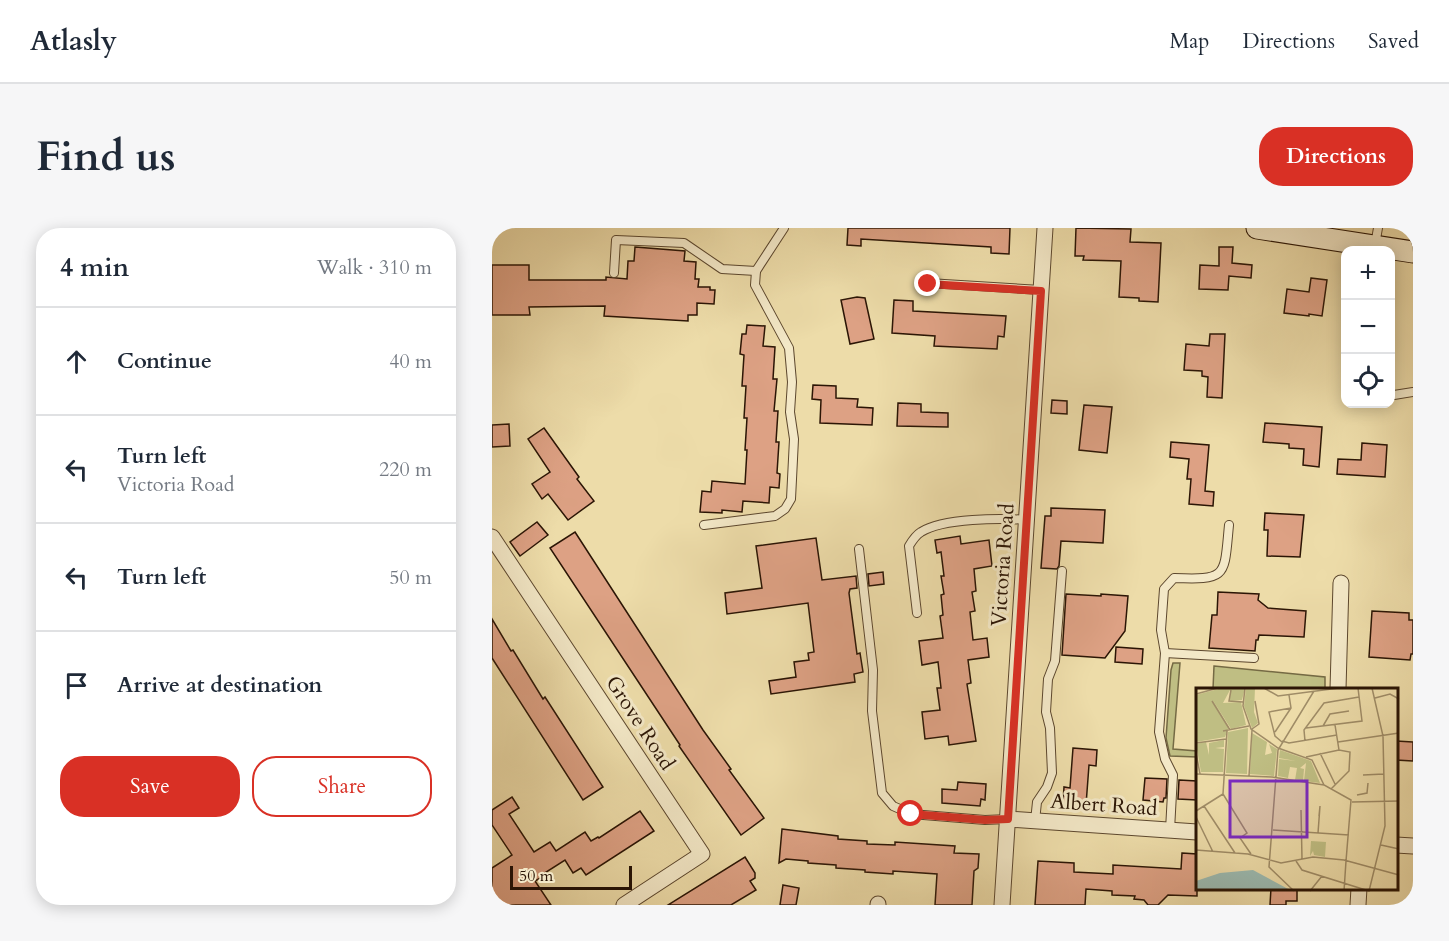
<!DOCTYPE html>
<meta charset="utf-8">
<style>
body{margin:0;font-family:Cardo,serif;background:#f6f6f7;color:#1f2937}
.controls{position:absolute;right:18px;top:18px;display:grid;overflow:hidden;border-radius:12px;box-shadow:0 3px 15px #0003}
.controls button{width:54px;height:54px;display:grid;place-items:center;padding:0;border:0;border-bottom:2px solid #e0e1e3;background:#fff;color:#1f2937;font:30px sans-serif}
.scale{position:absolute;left:18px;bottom:15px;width:122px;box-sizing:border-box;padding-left:6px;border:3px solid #2b1505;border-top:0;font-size:16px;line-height:21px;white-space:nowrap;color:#2b1505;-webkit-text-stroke:4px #f3e8c7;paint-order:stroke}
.stop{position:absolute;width:18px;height:18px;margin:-14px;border:4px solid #d93025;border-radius:50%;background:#fff}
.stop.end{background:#d93025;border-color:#fff;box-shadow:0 2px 6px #0008}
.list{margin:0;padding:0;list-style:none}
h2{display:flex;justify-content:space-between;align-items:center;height:78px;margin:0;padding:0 24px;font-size:26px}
h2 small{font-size:20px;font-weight:400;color:#747a83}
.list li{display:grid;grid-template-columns:39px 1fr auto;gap:18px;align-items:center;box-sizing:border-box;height:108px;padding:0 24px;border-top:2px solid #e0e1e3}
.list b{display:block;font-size:22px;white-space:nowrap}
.list p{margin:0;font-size:20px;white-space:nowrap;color:#747a83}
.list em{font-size:20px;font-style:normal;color:#747a83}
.actions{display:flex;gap:12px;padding:18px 24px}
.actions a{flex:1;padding:14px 0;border:2px solid #d93025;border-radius:24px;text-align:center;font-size:21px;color:#d93025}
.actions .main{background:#d93025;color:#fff}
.icon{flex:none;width:33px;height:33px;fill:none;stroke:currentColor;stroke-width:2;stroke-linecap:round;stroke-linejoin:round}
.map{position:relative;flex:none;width:921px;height:677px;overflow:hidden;border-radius:24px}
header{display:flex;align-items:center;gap:36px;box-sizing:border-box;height:84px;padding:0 30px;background:#fff;border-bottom:2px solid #e0e1e3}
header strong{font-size:28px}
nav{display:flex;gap:33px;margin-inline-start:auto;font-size:21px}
.intro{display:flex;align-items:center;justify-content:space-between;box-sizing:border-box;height:144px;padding:0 36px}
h1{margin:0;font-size:42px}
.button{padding:15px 27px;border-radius:24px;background:#d93025;color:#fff;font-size:21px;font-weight:700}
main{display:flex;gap:36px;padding:0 36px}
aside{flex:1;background:#fff;border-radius:24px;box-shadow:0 3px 15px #0003}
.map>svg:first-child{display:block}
.green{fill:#bfbe83;stroke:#756a44;stroke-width:1.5}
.building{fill:#dda184;stroke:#2b1505;stroke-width:1.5}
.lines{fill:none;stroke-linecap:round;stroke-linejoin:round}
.lane-casing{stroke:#5c472e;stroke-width:10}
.street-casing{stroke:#5c472e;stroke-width:17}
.secondary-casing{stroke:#2b1505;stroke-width:23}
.lane{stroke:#f3e8c7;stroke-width:8}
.street{stroke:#f3e8c7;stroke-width:15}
.secondary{stroke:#f3e8c7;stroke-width:21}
.route{stroke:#d93025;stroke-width:8}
.labels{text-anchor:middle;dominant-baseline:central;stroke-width:6;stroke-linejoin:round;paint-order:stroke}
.street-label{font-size:21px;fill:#2b1505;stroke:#f3e8c7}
.inset-road{fill:none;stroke:#9f8c67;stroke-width:1.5}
.view{fill:#7b2cbf;fill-opacity:0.15;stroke:#7b2cbf;stroke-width:3}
.inset-edge{fill:none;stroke:#2b1505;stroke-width:3}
</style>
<header>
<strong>Atlasly</strong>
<nav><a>Map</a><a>Directions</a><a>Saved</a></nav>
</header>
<div class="intro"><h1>Find us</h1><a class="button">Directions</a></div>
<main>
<aside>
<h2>4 min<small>Walk · 310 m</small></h2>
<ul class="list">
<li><svg class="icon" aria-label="ahead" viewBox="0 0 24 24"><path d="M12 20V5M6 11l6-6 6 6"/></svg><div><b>Continue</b></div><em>40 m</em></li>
<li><svg class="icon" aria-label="left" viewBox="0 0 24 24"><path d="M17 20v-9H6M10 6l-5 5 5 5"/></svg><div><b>Turn left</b><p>Victoria Road</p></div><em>220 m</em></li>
<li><svg class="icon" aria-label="left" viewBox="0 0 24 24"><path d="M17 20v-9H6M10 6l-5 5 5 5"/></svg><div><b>Turn left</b></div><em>50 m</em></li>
<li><svg class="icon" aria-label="arrive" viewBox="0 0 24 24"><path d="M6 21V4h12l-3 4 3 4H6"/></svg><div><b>Arrive at destination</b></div></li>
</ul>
<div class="actions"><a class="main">Save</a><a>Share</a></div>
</aside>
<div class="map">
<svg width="921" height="677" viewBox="0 0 921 677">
<rect width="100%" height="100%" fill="#eddca9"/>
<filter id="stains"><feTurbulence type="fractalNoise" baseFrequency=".00333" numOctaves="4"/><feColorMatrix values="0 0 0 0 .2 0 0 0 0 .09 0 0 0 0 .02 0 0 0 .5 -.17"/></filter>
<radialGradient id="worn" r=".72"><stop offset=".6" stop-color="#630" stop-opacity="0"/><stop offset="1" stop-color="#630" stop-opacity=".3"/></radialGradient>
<g class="green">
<polygon points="681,435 688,435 681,521 705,523 705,529 678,528 674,510 679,442"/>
<polygon points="722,438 833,449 833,461 721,461"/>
</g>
<g class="building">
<polygon points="356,0 518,0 517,26 499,25 499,19 369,11 369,18 355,17"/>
<polygon points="584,0 639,1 638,14 669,15 666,74 647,73 647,70 627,69 629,33 591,32 592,28 583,28"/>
<polygon points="143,19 193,23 192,33 204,34 203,51 207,51 206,59 218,59 218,62 223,62 222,76 205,75 205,87 196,87 196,93 112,88 113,78 37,79 38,87 0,87 0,37 37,37 37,52 114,52 114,49 135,51 136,33 142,33"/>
<polygon points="727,19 741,19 740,35 760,37 759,50 737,48 736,62 707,61 708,37 727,38"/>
<polygon points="819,50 835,52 830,88 817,86 817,88 792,85 795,61 817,64"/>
<polygon points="365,69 373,70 382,111 358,116 349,72"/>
<polygon points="402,72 421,73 421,83 514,88 512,109 506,108 505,121 442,118 443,108 400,105"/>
<polygon points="255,97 273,98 271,118 283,119 281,151 285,151 282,183 286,183 284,214 287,214 285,245 288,246 287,260 278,259 277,275 251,273 250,284 230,282 230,285 208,284 210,263 219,264 220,253 253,256 255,222 253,222 255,190 252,190 254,158 250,158 252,127 248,126 250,106 254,106"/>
<polygon points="718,106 733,106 730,170 715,169 716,149 710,148 710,143 692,142 694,116 717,118"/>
<polygon points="321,157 344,158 344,170 366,171 365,179 381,180 380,197 328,195 329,172 320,171"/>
<polygon points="560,172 575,173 575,186 559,185"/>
<polygon points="406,175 429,176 429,184 456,185 456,199 405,198"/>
<polygon points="592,177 620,179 615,225 587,222"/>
<polygon points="773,195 830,199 827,239 811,237 812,221 797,220 797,216 771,214"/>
<polygon points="17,196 18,218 0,219 0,197"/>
<polygon points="52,200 87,249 85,251 102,273 76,292 56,266 50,271 40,256 58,244 36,211"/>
<polygon points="679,214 717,217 713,263 722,264 721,278 697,276 699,251 695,251 697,231 678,229"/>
<polygon points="870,215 895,217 893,249 845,246 846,231 869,232"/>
<polygon points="559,280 613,282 611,315 569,313 567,338 565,341 549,340 553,288 559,288"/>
<polygon points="773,285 812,287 808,329 775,328 776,302 772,302"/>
<polygon points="45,294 56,307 28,328 18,314"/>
<polygon points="83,304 211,502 239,541 237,542 272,590 249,607 187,518 188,517 58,320"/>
<polygon points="468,308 469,316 497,312 500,338 482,341 484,363 480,364 483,383 478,384 481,412 495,410 497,429 476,432 479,455 475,456 484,513 457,517 456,508 433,511 430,484 448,482 445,460 449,460 446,434 430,437 427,413 451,410 448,388 451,387 449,367 452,366 449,348 452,348 449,324 445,325 443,312"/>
<polygon points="324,310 330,352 364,348 365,360 358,361 357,365 365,426 368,425 371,444 362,446 363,454 279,466 277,453 304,449 302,434 317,432 316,425 322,424 316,375 235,386 233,365 270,360 264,318"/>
<polygon points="391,344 392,356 377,358 376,346"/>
<polygon points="726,364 767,366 766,372 776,380 814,383 812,409 767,407 766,412 764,412 763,423 717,420 720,387 725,387"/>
<polygon points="574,366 609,368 609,366 636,368 633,403 613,430 570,427"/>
<polygon points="880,383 917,385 917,392 921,392 921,426 919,426 918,432 877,429"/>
<polygon points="0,391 19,423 21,422 51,471 53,469 111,559 91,572 0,430"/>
<polygon points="624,419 651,421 650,436 623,434"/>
<polygon points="904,513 921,514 921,533 904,532"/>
<polygon points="581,520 605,522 604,538 597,537 594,577 571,575 572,559 578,560"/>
<polygon points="653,550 675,551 674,570 672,570 671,574 651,572"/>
<polygon points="687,552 705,553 705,572 686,571"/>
<polygon points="466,554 494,556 493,572 489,571 488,578 450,575 450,561 465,562"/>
<polygon points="20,569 27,580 17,586 42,624 58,614 64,623 93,604 99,613 106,609 107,610 148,583 162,603 94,647 89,640 81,645 73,632 51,646 52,648 43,653 59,677 7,677 0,666 0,640 20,627 0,597 0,582"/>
<polygon points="290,601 346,608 346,611 375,613 375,616 403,617 403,614 463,618 462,625 487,626 486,640 482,643 480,677 443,677 445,646 401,643 401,646 373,644 373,642 344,640 344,637 316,635 316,633 294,631 287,635"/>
<polygon points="690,625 705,626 705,668 676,667 666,677 656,677 652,672 642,671 643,668 620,667 620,663 594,661 593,677 543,677 546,633 582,635 582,644 621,646 621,637 689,641"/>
<polygon points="253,629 263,645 263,650 258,653 264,662 239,677 176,677"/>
<polygon points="291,657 307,660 304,677 288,677"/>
<polygon points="779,660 805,660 805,673 794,673 794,677 778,677"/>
</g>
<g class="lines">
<defs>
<g id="lane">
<polyline points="883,17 886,0"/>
<polyline points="122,45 124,12 192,15 230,41 264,43"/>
<polyline points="436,55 549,62"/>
<polyline points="902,167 921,164"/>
<polyline points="212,297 283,288 293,281 299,271 302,211 298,184 300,154 297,120 263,57 264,43 292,0"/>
<polyline points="367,321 381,442 380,483 390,565 401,578 419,586 493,592 516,591"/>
<path d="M425 385 417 318C420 313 424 307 429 304 451 290 509 290 535 292"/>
<polyline points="673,425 762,430"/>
<polyline points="543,593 545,574 555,559 560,545 558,500 554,484 556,451 563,433 570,343"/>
<path d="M678 602 681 547 673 531 667 504 673 425 669 402 672 361 682 350C736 352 732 349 737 297"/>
</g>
<g id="street">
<polyline points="0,309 210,626 132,677"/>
<polyline points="846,461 849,355"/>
<polyline points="516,591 705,604"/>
<polyline points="904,617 921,618"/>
<polyline points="386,676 386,677"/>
<polyline points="510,677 553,0"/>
<polyline points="866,677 867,660"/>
</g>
<polyline id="secondary" points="765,0 921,24"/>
</defs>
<use href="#lane" class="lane-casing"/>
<use href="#street" class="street-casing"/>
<use href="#secondary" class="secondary-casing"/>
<use href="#lane" class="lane"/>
<use href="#street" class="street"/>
<use href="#secondary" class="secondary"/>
</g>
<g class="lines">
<polyline class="route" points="419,586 493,592 516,591 549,63 436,56"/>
</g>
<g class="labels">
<g class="street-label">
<text transform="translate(511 337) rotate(-86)">Victoria Road</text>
<text transform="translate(148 495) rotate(57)">Grove Road</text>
<text transform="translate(612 577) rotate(4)">Albert Road</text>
</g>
</g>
<g transform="translate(704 460)">
<rect width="202" height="202" fill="#eddca9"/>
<path d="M26 0H49L46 12 34 13V2L27 15 45 14 50 37 35 41 16 11 33 39 29 49 0 54V7ZM50 0H59L58 24 62 35 56 40 48 18ZM52 40 51 86 30 85 32 44ZM56 45 71 54 69 67 76 65 73 56 81 61 78 88 54 86ZM28 52V59L19 60 28 61 27 84H5L0 56 10 54 13 67V55ZM84 62 115 73 124 95 108 93 110 75 104 80 108 81 107 93 99 92 101 80 94 79 92 90 82 88 83 71 100 73 83 70ZM115 153 130 154 129 169 118 167 117 163 114 168Z" fill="#bfbe83"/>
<path d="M57 182 94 202H0V193L24 185Z" fill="#9bbab1"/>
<path class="inset-road" d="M49 0 47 18 55 41 82 60 116 72 128 97 155 112 150 173M68 0 82 8 143 0M35 2 33 13 47 14M0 6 22 0M179 10 194 6 203 11M16 13 34 42M139 37 143 62M127 38 134 26 153 23M110 40 166 33 162 0M56 41 63 36 59 13M27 43 53 38M31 43 27 106 51 145 44 150 55 166M79 44 95 20 93 7M86 53 93 55 141 47M109 53 108 42 128 15 163 9M86 54 79 48 73 24 95 20M142 54 203 45M0 55 30 51M0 65 4 86M124 65 139 96M110 69 143 62 154 64 153 83 135 101M0 86 76 89 128 97M167 87 188 86M53 88 56 42M161 107 171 105 172 95M156 114 203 113M8 118 39 165M105 122 106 171M0 123 27 106M0 129 17 164M77 142 153 147M122 145 124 118 123 128M185 157 203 161M0 162 52 166 85 175 117 169 148 172 203 187M100 173 106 182 173 203 189 138 187 48 176 0M98 203 73 179 82 62 118 3M114 203 126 188M148 203 150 173"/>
<path class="view" d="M34 93H111V149H34Z"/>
<rect width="202" height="202" class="inset-edge"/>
</g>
<rect width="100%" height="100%" filter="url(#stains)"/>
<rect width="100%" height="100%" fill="url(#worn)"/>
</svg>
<div class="controls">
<button>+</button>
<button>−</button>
<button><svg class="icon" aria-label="locate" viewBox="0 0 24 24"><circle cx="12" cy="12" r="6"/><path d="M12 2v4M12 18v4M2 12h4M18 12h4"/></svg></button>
</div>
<div class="scale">50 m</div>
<div class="stop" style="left:419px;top:586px"></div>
<div class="stop end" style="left:436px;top:56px"></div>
</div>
</main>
